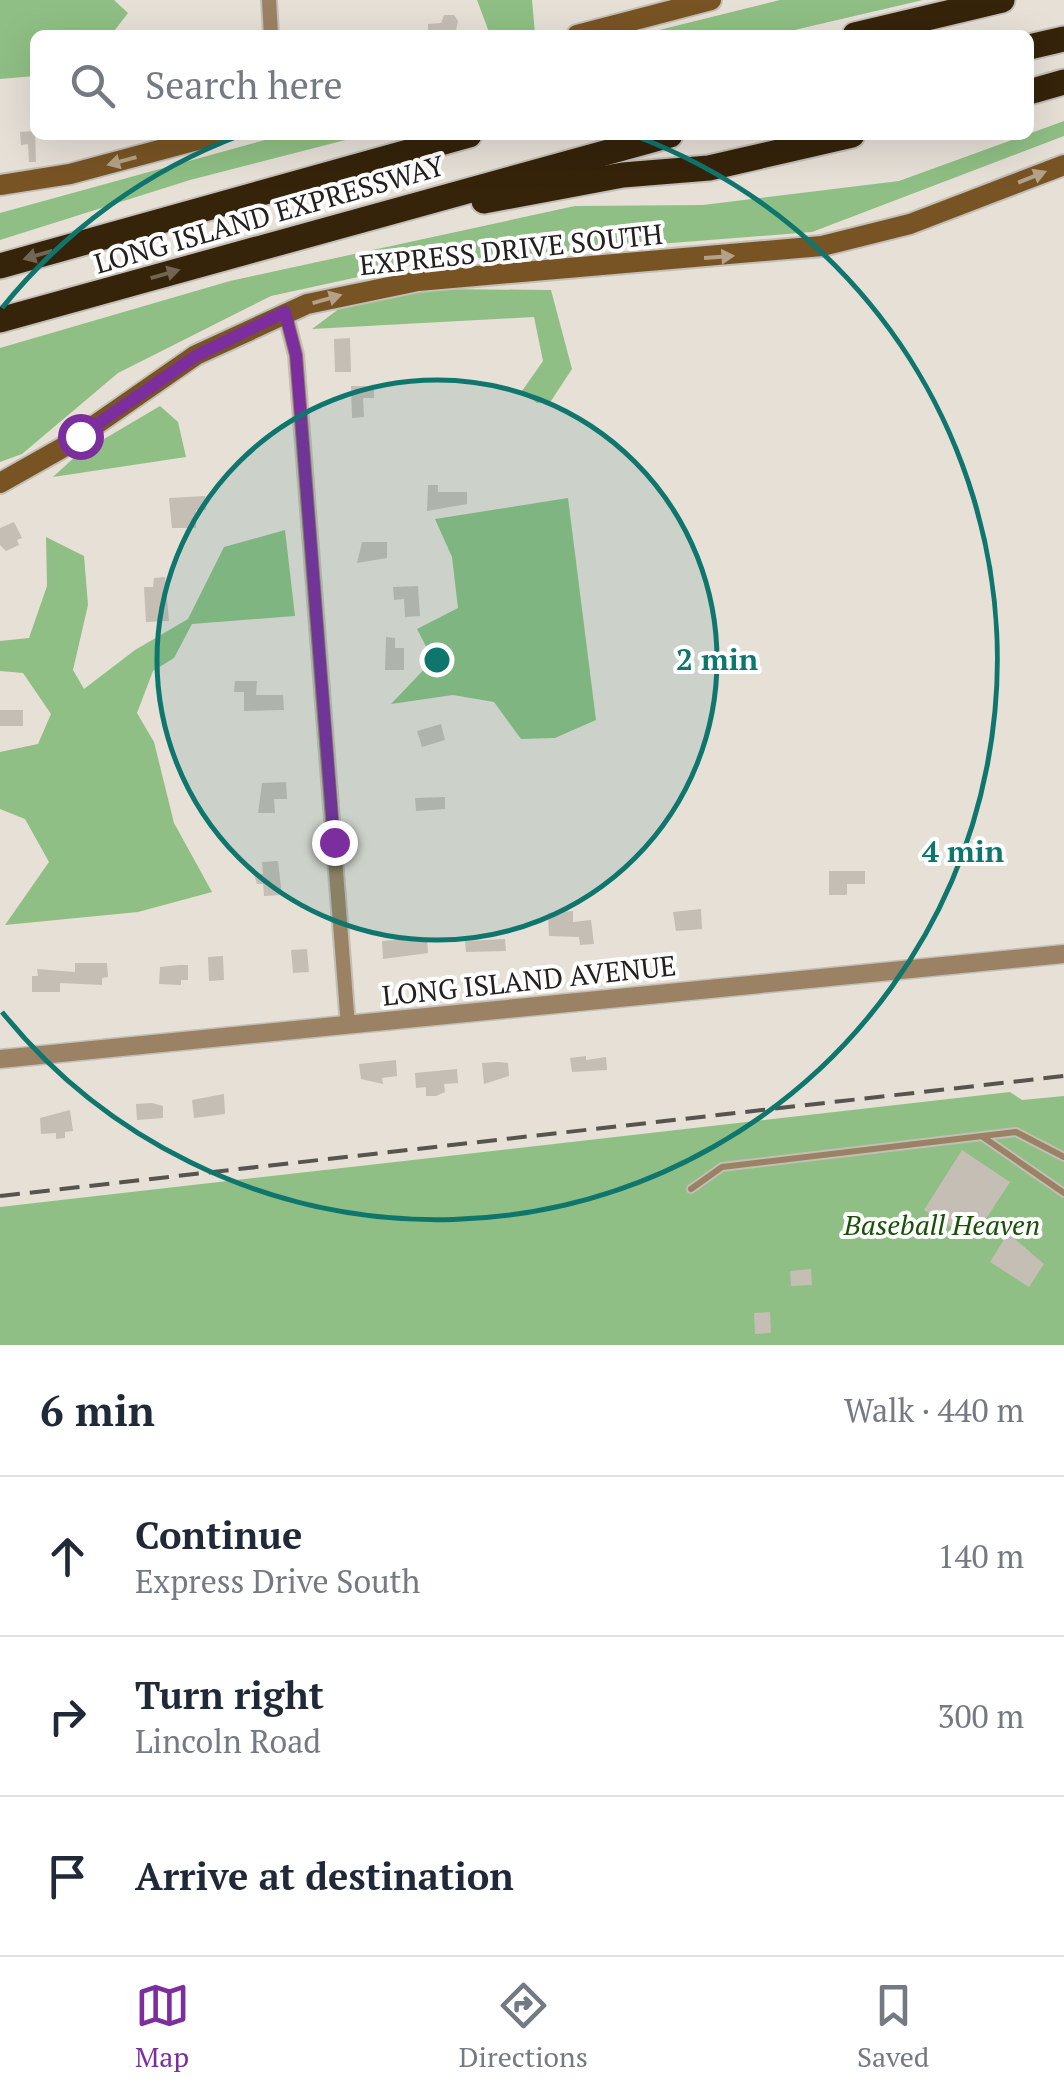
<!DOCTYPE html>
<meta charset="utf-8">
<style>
body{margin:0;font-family:"PT Serif",serif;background:#f2f2f3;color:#1f2937}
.stop{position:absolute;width:30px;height:30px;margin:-22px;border:8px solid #7d2e9e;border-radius:50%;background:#fff}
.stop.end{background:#7d2e9e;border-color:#fff;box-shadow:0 2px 10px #0008}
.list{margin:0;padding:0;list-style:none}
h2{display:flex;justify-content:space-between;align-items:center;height:130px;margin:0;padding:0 40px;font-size:42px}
h2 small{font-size:32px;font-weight:400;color:#747a83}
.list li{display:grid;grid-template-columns:65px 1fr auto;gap:30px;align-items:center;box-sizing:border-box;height:160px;padding:0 40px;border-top:2px solid #e0e1e3}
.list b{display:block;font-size:38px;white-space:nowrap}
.list p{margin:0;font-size:32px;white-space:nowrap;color:#747a83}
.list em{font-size:32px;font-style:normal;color:#747a83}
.icon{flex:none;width:55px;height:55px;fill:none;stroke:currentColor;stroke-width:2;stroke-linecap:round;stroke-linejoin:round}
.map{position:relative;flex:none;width:1064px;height:1345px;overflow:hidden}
.search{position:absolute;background:#fff;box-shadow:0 10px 40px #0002;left:30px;right:30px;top:30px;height:110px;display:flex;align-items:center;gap:25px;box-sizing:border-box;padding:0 35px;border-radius:15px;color:#747a83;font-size:38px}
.sheet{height:610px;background:#fff}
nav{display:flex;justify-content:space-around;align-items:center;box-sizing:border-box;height:140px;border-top:2px solid #e0e1e3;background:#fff;font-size:28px;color:#747a83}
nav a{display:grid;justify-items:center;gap:5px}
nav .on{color:#7d2e9e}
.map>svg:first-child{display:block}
.green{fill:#8fbf84}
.building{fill:#c4beb5}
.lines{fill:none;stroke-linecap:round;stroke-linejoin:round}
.service-casing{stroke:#c3beb6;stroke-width:10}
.minor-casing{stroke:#c3beb6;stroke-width:18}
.tertiary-casing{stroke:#c3beb6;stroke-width:21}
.secondary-casing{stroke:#c3beb6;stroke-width:24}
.motorway-casing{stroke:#c3beb6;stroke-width:29}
.service{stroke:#9b8264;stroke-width:6}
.minor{stroke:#9b8264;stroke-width:14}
.tertiary{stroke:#9b8264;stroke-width:18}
.secondary{stroke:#785424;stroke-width:20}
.motorway{stroke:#35230a;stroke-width:25}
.rail{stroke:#57544f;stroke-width:4;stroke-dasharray:20 10;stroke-linecap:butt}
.oneway{fill:#b5a187}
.oneway2{fill:#726554}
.route{stroke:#7d2e9e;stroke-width:12}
.ring{fill:none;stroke:#0f766e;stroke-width:5}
.labels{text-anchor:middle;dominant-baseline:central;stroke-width:8;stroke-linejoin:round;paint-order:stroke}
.street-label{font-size:28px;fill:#23211e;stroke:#fff}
.park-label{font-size:28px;font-style:italic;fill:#185107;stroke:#fff}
.centre{fill:#0f766e;stroke:#fff;stroke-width:5}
.ring-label{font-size:30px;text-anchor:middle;font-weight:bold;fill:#0f766e;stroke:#fff;stroke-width:8;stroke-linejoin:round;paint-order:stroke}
</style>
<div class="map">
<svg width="1064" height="1345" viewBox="0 0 1064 1345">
<rect width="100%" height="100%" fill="#e6e0d7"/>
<g class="green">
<polygon points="0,0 114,0 128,13 111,35 35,35 35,76 0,79"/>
<polygon points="477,0 532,0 535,33 489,32"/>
<polygon points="780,0 923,0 773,35 639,35"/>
<polygon points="1064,121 1064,136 812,232 427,262 271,296 118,373 22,454 0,462 0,348 230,281 575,206 703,205 899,181"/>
<polygon points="283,135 365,135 190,180 0,240 0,213"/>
<polygon points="440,289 551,290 572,369 551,401 537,403 522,391 543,361 534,317 312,329 348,302"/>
<polygon points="160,406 178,422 186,457 53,477 77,455"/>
<polygon points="568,498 596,720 555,738 521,739 494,702 453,695 391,704 433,660 417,629 458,608 452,557 435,519"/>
<polygon points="285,530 295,616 192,624 174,658 153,671 137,713 154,742 174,823 212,892 138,912 5,925 49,862 25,819 0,809 0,752 38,744 51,714 23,673 0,671 0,641 29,638 47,586 46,537 84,556 88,605 73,670 84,689 135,650 188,619 224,547"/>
<polygon points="1010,1092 1022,1100 1064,1096 1064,1345 0,1345 0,1207"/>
</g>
<g class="building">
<polygon points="444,15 454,15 458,21 455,35 428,35 428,24 441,23"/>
<polygon points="35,131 36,162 29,162 28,144 21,145 20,132"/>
<polygon points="350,338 351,372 335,372 334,339"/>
<polygon points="351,386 374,386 374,398 363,398 364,417 352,418"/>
<polygon points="428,485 438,485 438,492 467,492 467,504 427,511"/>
<polygon points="205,496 206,510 196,510 196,528 172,528 169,498"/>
<polygon points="14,522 22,538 17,540 19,545 6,551 0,545 0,528"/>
<polygon points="362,542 387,542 387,558 357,563"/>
<polygon points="165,577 169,621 146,622 144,587 153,587 154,578"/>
<polygon points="418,586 420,616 405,617 404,599 394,600 393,587"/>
<polygon points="386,637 395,638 395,648 404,648 404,670 385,670"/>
<polygon points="235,681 257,681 256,695 283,695 284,710 244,711 244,692 234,692"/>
<rect x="0" y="710" width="23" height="16"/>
<polygon points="441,724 445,740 422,747 417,731"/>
<polygon points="286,782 287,799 274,799 275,813 258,813 262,783"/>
<polygon points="445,797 445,809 416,811 415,798"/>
<polygon points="278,861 282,895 264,896 263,884 257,884 254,874 263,874 262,862"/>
<polygon points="829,871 865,871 865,884 847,884 847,895 829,895"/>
<polygon points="701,909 702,929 676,931 673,912"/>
<polygon points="573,911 573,922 591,920 594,944 580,945 579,937 549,936 548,913"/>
<polygon points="427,937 428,953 383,959 382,941"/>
<polygon points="505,939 506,951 466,952 465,941"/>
<polygon points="307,949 309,972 293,973 291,950"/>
<polygon points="223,956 224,980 209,981 208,957"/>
<polygon points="75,963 107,963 108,977 102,978 102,985 60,983 60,992 32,992 32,976 38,976 37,969 75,972"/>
<polygon points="179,965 188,965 188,980 181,980 181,985 159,984 160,967"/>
<polygon points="586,1056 586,1060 606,1057 607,1070 572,1072 570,1058"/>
<polygon points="396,1060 397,1076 382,1078 383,1084 361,1079 359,1064"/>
<polygon points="498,1062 508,1063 509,1076 484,1084 482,1063"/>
<polygon points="457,1069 458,1083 444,1084 445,1092 436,1096 426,1096 426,1087 416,1088 415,1073"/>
<polygon points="224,1094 225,1114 194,1118 192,1100"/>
<polygon points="152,1103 163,1106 163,1118 137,1120 136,1104"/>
<polygon points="70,1110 73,1131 65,1132 65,1138 56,1139 56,1133 41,1134 40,1118"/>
<polygon points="962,1150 1010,1182 972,1240 924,1210"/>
<polygon points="1008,1233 1044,1264 1029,1287 990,1262"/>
<polygon points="811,1269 812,1285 791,1286 790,1271"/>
<polygon points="770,1312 771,1333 755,1334 754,1313"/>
</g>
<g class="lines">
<defs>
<g id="service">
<polyline points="983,1137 1064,1193"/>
<polyline points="691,1189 722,1167 1016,1132 1064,1157"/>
</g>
<g id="minor">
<polyline points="269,0 271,35"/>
<polyline points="285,312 296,355 348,1026"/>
</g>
<polyline id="tertiary" points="0,1059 1064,954"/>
<g id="secondary">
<polyline points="577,35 711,0"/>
<polyline points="0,185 70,174 216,135"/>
<polyline points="0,483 62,448 196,355 307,304 418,281 822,246 910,224 1064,165"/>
</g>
<g id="motorway">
<polyline points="855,35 1002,0"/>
<polyline points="1029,47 1064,39"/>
<polyline points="1029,92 1064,82"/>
<polyline points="484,201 623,175 709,168 852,135"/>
<polyline points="0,266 469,135"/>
<polyline points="0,320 670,135"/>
</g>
</defs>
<use href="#service" class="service-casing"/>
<use href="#minor" class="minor-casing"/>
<use href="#tertiary" class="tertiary-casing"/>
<use href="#secondary" class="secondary-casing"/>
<use href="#motorway" class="motorway-casing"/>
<use href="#service" class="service"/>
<use href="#minor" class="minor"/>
<use href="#tertiary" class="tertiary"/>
<use href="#secondary" class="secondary"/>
<use href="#motorway" class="motorway"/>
<polyline class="rail" points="0,1196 1064,1076"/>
</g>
<defs><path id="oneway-solid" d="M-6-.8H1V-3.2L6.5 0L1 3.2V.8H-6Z" transform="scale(2.5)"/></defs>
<g class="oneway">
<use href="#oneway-solid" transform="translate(122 161) rotate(165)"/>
<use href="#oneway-solid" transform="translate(1032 177) rotate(-22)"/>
<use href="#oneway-solid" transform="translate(719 257) rotate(-4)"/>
<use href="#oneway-solid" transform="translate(327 299) rotate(-16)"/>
</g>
<g class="oneway2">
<use href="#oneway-solid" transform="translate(38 255) rotate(164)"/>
<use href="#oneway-solid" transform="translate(165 274) rotate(-16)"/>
</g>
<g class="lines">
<polyline class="route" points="80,436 196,356 285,312 296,355 334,842"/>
</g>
<circle cx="437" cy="660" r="280" fill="#0f766e" fill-opacity=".12"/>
<g class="ring">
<circle cx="437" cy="660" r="280"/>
<path d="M2 308A560 560 0 0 1 241 135M633 135A560 560 0 1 1 2 1012"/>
</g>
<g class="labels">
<g class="street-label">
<text transform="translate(269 214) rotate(-16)">LONG ISLAND EXPRESSWAY</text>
<text transform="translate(511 249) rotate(-6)">EXPRESS DRIVE SOUTH</text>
<text transform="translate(529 980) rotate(-6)">LONG ISLAND AVENUE</text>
</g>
<g class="park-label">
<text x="942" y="1224">Baseball Heaven</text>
</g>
</g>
<circle cx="437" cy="660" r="15" class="centre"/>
<g class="ring-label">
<text x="717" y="670">2 min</text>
<text x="963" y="862">4 min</text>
</g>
</svg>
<div class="stop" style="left:80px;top:436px"></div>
<div class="stop end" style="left:334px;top:842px"></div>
<div class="search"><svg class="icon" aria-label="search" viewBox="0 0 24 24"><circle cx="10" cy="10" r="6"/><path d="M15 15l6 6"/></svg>Search here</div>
</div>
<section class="sheet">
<h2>6 min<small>Walk · 440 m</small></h2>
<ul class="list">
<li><svg class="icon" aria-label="ahead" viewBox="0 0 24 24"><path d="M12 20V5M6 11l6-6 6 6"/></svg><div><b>Continue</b><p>Express Drive South</p></div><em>140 m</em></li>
<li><svg class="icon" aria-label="right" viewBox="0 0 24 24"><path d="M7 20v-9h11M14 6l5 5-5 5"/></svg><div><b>Turn right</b><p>Lincoln Road</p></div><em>300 m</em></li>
<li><svg class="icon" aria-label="arrive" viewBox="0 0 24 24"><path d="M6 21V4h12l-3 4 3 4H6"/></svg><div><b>Arrive at destination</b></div></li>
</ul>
</section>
<nav>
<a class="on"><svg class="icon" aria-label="map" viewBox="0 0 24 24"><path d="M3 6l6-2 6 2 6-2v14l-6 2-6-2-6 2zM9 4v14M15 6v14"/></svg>Map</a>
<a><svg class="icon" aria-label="directions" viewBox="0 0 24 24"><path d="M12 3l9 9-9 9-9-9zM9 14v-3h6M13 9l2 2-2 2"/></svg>Directions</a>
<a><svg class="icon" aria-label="saved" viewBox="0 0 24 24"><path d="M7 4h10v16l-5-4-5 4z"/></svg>Saved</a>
</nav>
